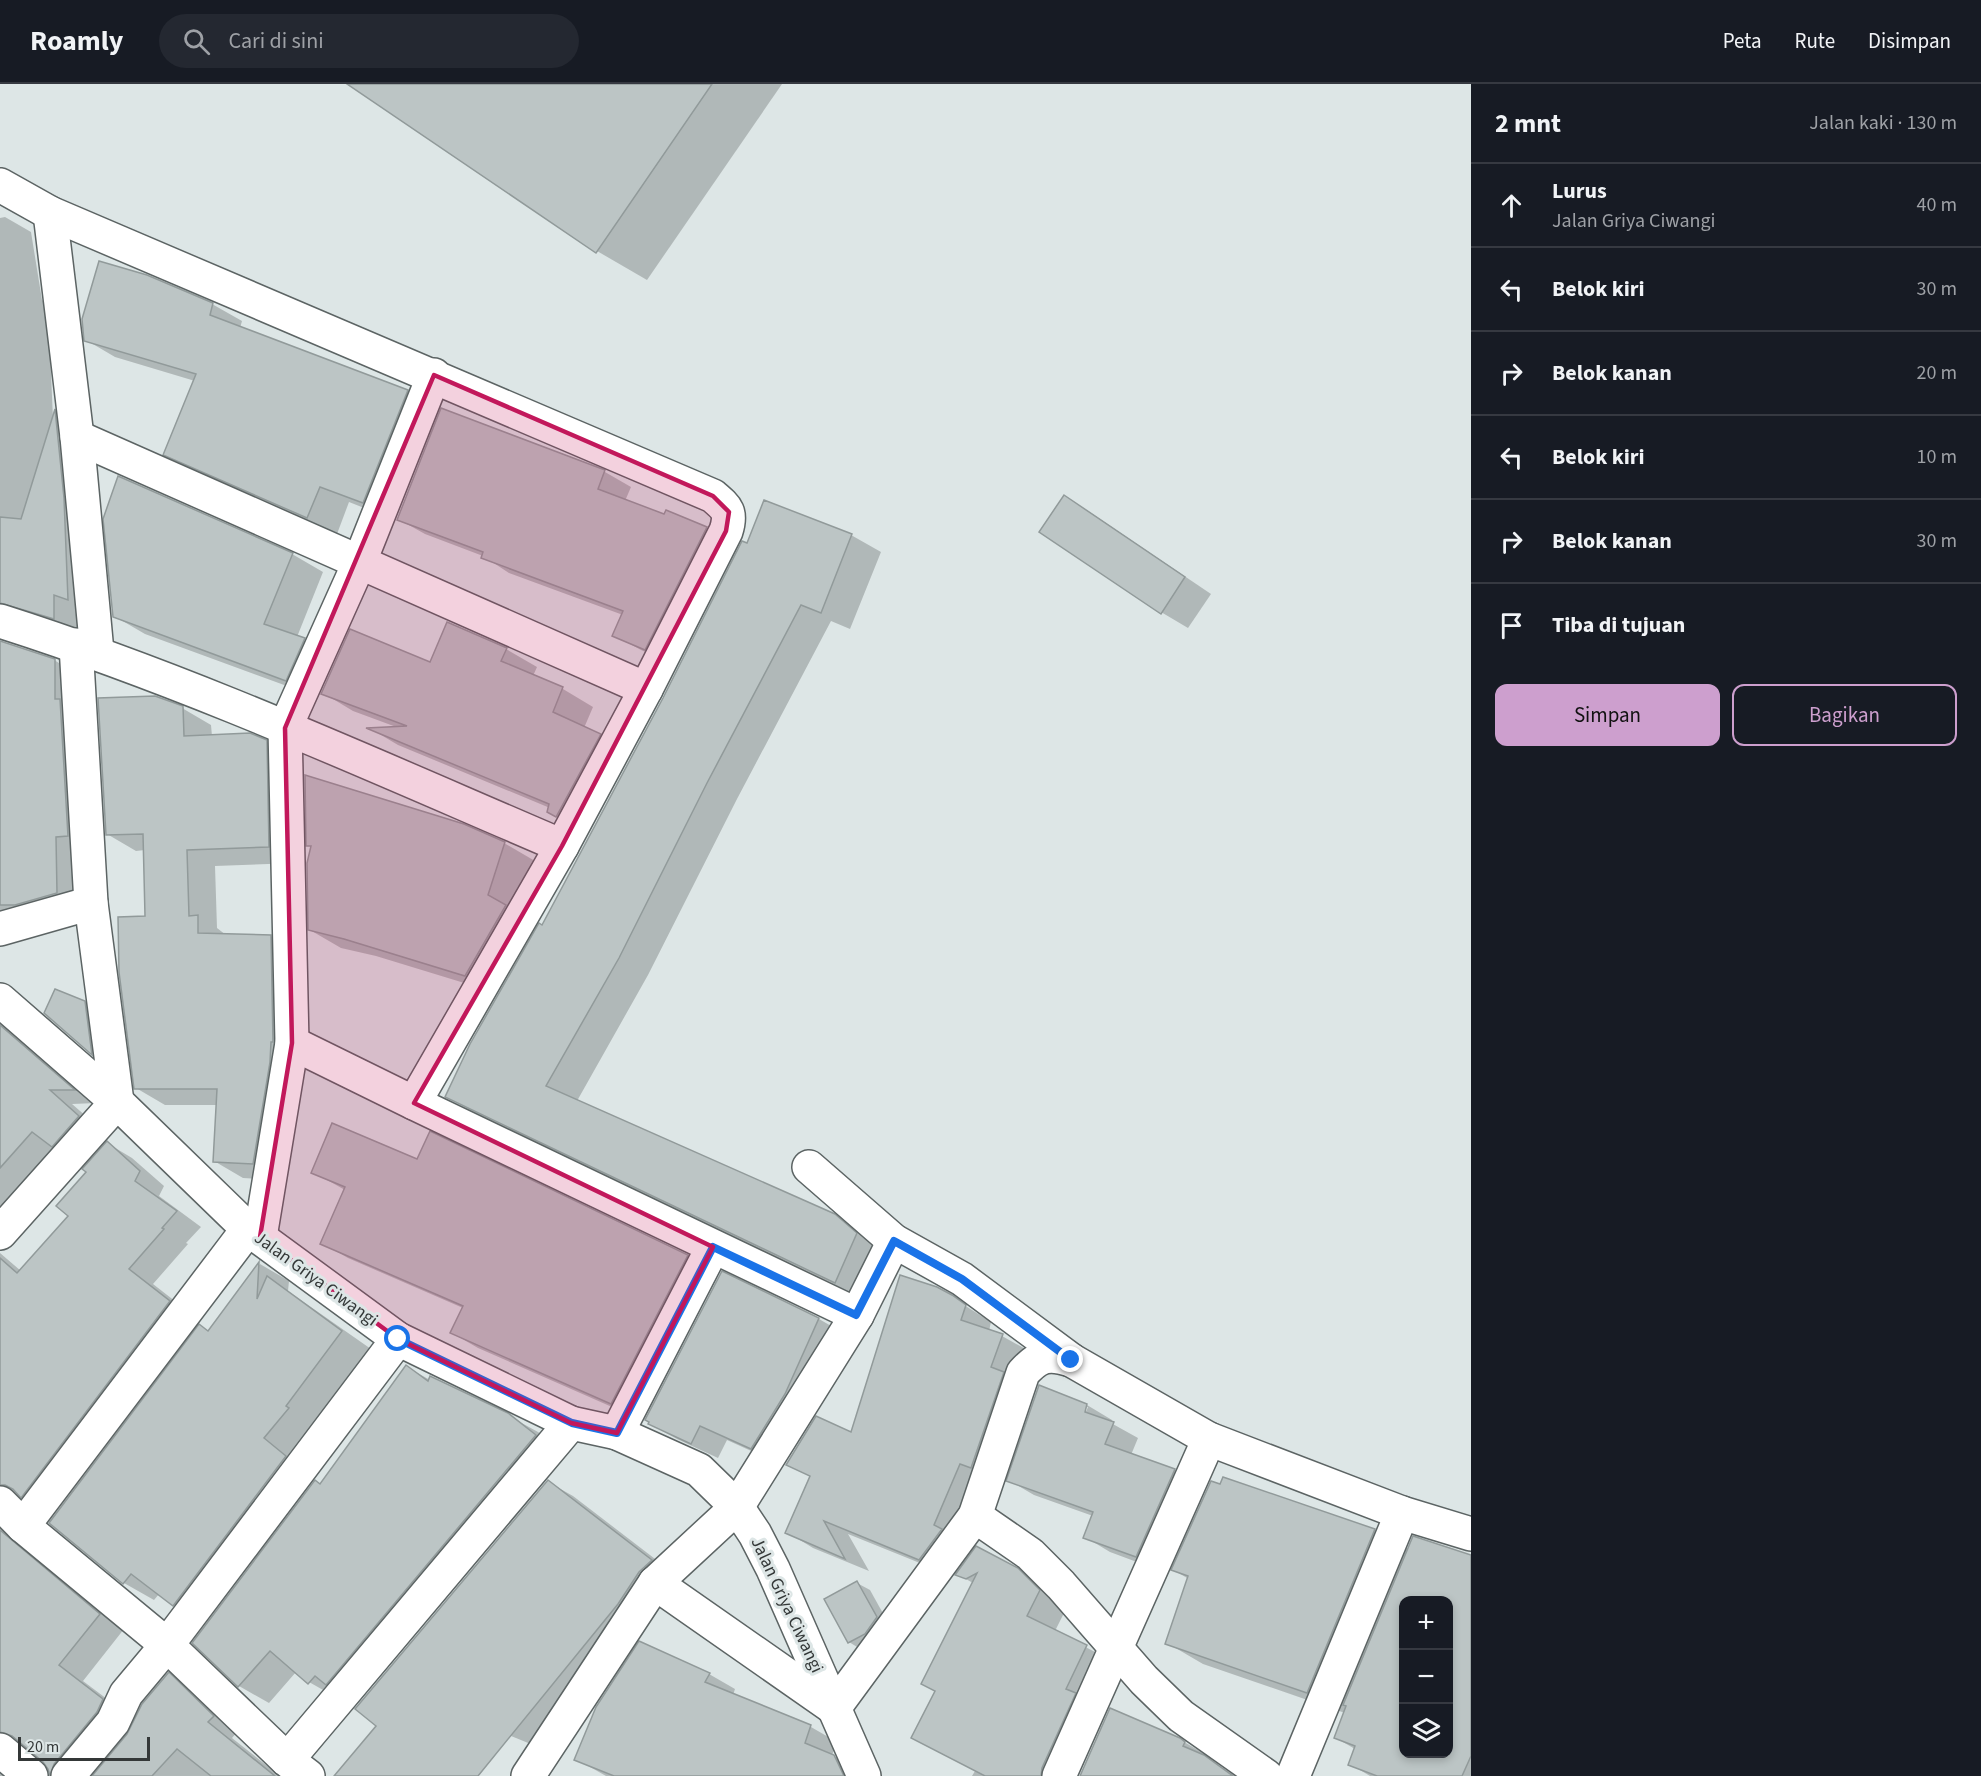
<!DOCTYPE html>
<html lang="id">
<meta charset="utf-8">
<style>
body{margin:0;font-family:"Source Sans 3",sans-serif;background:#242831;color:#f1f3f6}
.controls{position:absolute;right:18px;bottom:18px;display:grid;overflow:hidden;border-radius:12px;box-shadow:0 3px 9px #0003}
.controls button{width:54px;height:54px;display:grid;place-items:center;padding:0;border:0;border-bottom:2px solid #363941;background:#171b24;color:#f1f3f6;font:30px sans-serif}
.scale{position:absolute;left:18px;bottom:15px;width:132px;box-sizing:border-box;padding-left:6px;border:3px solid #343838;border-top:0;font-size:16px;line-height:21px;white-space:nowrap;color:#343838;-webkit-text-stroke:4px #dde6e6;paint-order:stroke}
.stop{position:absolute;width:18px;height:18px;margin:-14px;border:4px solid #1a73e8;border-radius:50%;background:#fff}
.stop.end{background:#1a73e8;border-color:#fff;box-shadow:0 2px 6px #0008}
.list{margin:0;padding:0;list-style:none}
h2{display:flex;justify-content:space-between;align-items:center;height:78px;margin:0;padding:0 24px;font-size:26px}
h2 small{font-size:20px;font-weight:400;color:#9ea1a6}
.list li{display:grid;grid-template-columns:39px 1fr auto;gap:18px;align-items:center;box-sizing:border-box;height:84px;padding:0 24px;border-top:2px solid #363941}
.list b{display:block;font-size:22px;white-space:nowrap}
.list p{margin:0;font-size:20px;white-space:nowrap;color:#9ea1a6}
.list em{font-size:20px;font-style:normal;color:#9ea1a6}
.actions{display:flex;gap:12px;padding:18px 24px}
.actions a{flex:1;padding:14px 0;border:2px solid #cd9fce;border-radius:12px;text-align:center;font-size:21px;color:#cd9fce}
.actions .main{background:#cd9fce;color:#111}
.icon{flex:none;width:33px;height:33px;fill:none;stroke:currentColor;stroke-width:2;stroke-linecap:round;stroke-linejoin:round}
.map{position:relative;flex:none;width:1471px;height:1692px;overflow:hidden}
header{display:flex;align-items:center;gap:36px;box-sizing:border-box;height:84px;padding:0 30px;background:#171b24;border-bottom:2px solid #363941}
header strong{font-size:28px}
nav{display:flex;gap:33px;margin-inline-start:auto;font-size:21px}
.search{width:420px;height:54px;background:#242831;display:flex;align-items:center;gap:15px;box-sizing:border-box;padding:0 21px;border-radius:33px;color:#9ea1a6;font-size:22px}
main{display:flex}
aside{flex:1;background:#171b24}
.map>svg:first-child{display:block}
.shadow{fill:#0003;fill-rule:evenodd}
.building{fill:#bcc5c5;stroke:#919a9a;stroke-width:1.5;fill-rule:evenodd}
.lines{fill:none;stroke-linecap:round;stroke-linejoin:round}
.minor-casing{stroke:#5c6464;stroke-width:36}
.minor{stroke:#fff;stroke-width:33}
.route{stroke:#1a73e8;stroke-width:8}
.marked{fill:#c2185b;fill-opacity:0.2;stroke:#c2185b;stroke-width:4.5;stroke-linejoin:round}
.labels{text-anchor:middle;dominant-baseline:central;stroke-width:6;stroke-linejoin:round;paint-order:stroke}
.street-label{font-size:18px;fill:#343838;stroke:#dde6e6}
</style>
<header>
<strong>Roamly</strong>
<div class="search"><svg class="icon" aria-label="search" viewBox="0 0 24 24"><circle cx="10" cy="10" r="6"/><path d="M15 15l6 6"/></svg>Cari di sini</div>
<nav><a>Peta</a><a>Rute</a><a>Disimpan</a></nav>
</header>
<main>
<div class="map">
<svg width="1471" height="1692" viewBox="0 0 1471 1692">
<rect width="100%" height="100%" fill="#dde6e6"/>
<g class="shadow">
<polygon points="350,0 782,0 647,196 597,167"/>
<polygon points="5,133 31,148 42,216 48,220 53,335 56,327 80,341 80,549 23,533 0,520 0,134"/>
<polygon points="212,220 242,237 240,244 407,308 436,324 392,435 349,418 337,450 194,387 165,370 195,297 115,273 86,256"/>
<polygon points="442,326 605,388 631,403 625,417 665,432 667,428 706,444 733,459 672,580 641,566 614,551 623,531 509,489 483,472 425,450 398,435"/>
<polygon points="1065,413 1091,429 1211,510 1188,544 1161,528"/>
<polygon points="765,418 851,451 881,468 850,545 831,537 737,715 648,891 577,1017 834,1132 865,1149 886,1168 864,1215 477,1030 447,1013 543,843 748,461"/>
<polygon points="292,470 323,488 297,553 335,573 317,613 145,550 114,532"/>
<polygon points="0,558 54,576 79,591 81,823 0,851"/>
<polygon points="506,565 537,583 533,592 563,605 593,623 584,644 630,669 588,749 548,728 550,724 398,661 371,645 399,644 353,627 323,609 431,580"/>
<polygon points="182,624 211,641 212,652 266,657 295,674 297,779 215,782 217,844 226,851 270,852 299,869 282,1096 243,1094 214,1077 218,1021 165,1021 136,1004 147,834 145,766 136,767 107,750"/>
<polygon points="504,759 535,777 519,830 536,840 497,909 376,872 341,864 310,846 312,763 308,761"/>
<polygon points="84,919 98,926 104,977 93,970 46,929"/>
<polygon points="0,937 97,1019 72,1020 103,1047 0,1133"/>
<polygon points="107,1059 132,1074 164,1102 159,1112 201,1143 186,1159 188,1160 153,1200 194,1232 26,1414 21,1414 12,1419 124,1545 83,1597 127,1630 80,1692 51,1692 50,1686 45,1677 26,1661 20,1662 10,1692 0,1692 0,1169 21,1187 70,1132 88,1087"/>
<polygon points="418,1077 687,1172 713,1187 637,1334 478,1264 452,1249 463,1224 348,1174 322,1159 345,1106 313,1088"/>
<polygon points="260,1180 289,1197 288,1207 371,1265 204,1538 174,1521 159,1510 154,1516 124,1499 210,1248"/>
<polygon points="722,1189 819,1235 845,1250 778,1379 727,1356 718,1374 677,1355 650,1340"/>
<polygon points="937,1204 991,1238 989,1247 1002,1252 1029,1267 947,1490 848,1450 869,1487 813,1464 787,1448 811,1393 788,1380 852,1350"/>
<polygon points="407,1283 430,1296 507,1331 538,1348 565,1369 339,1615 309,1598 296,1588 269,1619 239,1602 194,1559 321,1401"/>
<path d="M1040 1303 1087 1321 1112 1336 1111 1339 1138 1354 1131 1371 1175 1386 1200 1401 1161 1487 1110 1468 1085 1453 1093 1432 1034 1411 1008 1396ZM1085 1323H1088L1083 1335Z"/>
<path d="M1224 1395 1375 1446 1409 1466 1414 1454 1471 1472V1692H1370L1350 1680 1355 1665 1336 1654 1345 1629 1203 1580 1167 1559 1189 1495 1173 1486ZM1404 1516H1448V1670H1404Z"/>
<polygon points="548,1398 573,1412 676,1491 538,1663 422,1616"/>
<polygon points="1007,1479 1036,1496 1067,1523 1055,1547 1114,1578 1073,1692 972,1692 975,1687 937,1607 973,1499 957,1490"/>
<polygon points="857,1499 870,1506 890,1542 862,1566 849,1558"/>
<polygon points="169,1590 194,1605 238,1647 232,1654 280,1692 94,1692 129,1651"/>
<polygon points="709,1590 735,1605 733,1611 811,1643 837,1658 832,1671 861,1688 863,1692 606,1692 576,1675"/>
<polygon points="1179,1655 1208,1672 1212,1675 1211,1677 1236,1692 1081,1692"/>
</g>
<g class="building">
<polygon points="347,0 712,0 596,169"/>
<polygon points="99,177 147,191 213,219 210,231 408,306 363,419 320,403 307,434 163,371 196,290 84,257 82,235"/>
<polygon points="441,324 605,386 598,405 664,430 666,426 707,443 645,566 612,552 623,527 481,474 483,468 397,436"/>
<polygon points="55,325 64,414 68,516 54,511 54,535 0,519 0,433 21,435"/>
<polygon points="118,392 293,469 264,540 305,554 286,597 113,533 103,435"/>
<polygon points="1064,411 1185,493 1161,530 1039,448"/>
<polygon points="764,416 852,450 821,529 801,521 707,699 619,874 546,1002 835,1130 857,1149 835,1199 445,1013 470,960 539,839 542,841 663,614 742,457 747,459"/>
<polygon points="447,538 507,564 501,577 563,603 553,628 601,650 556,733 547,728 549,720 366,644 407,642 321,610 350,545 430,578"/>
<polygon points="0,557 55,575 55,615 60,615 68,752 56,753 57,809 15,821 0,821"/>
<polygon points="155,612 183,622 184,652 250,649 267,656 269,763 187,766 189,832 198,831 198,849 271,851 273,958 271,958 270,978 253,1080 213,1078 217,1005 134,1005 119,888 118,833 145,832 143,750 106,751 98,614"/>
<polygon points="305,691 464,740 505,758 488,811 506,821 465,892 344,855 308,846 307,779 311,762 306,762"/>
<polygon points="55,905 85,917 92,971 44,929"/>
<polygon points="0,941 75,1006 50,1006 79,1032 52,1063 32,1048 0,1084"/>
<polygon points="332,1039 417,1075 430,1047 688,1171 611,1320 450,1249 463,1222 320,1160 345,1103 311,1089"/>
<polygon points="107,1057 140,1087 135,1097 177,1127 162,1144 164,1145 129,1185 170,1217 21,1414 13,1405 5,1401 0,1401 0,1174 17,1189 68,1132 56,1122 86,1088 82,1085"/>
<polygon points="259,1178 257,1215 267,1192 342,1247 286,1322 289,1324 264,1354 286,1372 173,1522 131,1490 123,1500 49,1439 199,1240 208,1247"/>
<polygon points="722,1187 819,1234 785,1310 751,1365 700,1342 691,1360 648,1340 649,1338 645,1336"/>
<polygon points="900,1191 937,1203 952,1211 966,1221 961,1236 1003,1250 991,1283 1004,1288 971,1384 960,1380 934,1441 942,1445 919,1476 824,1437 845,1475 785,1449 810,1392 786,1381 816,1332 851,1348"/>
<polygon points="406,1281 428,1297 430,1292 508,1329 536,1351 326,1601 315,1592 308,1600 270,1567 238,1603 192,1559 315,1396 320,1400"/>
<polygon points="1039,1301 1087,1320 1085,1328 1114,1338 1105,1360 1175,1385 1136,1473 1083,1454 1093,1428 1006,1397"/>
<polygon points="1223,1393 1375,1445 1307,1609 1165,1560 1188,1492 1171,1486 1211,1397 1220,1400"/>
<polygon points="548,1396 652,1476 639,1488 618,1520 478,1692 334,1692 376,1642 355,1625"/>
<polygon points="0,1446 100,1530 59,1581 103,1615 97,1628 54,1680 50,1692 48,1685 43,1678 12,1652 0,1648"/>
<path d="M1413 1452 1471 1471V1672L1462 1692H1377L1348 1681 1355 1662 1334 1654 1346 1622 1343 1621ZM1404 1516H1449V1670H1404Z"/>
<polygon points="976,1462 1018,1484 1040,1506 1027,1532 1087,1561 1066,1605 1076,1609 1042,1684 1041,1692 985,1692 911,1654 935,1607 921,1600 977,1489 966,1495 955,1491"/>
<polygon points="857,1497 877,1533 865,1550 848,1559 824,1515"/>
<polygon points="639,1557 710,1589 705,1598 811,1641 805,1659 834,1671 844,1692 614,1692 574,1676 596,1623"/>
<polygon points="169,1588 214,1632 208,1638 275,1692 211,1692 177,1665 152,1692 92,1692 127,1650 142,1620"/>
<polygon points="1110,1624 1180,1654 1185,1658 1183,1662 1204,1671 1233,1692 1080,1692"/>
</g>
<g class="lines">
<defs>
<g id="minor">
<path d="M0 101 50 129 713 412C727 424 732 428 726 447L646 605 562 762 414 1019"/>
<polyline points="50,129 77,353 97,568"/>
<polyline points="77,353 646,605"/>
<path d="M0 537C192 598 377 683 562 762"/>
<polyline points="0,845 91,819"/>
<polyline points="0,916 117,1018 248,1145 398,1255 571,1339 617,1349 699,1386 737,1423 755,1450 773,1485 864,1692"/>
<polyline points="292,959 414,1019 857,1231"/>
<polyline points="809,1083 894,1157 962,1195 1071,1276"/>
<polyline points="0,1149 117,1018 91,819 76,561"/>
<polyline points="260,1153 292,959 285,644 360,477 434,291"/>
<polyline points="617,1349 713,1163"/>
<polyline points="0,1419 23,1442 167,1561 287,1676 308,1692"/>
<polyline points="975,1432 1030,1470 1061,1501 1144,1596 1181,1632 1266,1692"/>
<polyline points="23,1442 248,1145"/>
<path d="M655 1499 834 1624 975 1432 1023 1289C1039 1271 1048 1269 1071 1276L1209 1355 1402 1429 1471 1450"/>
<polyline points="0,1666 31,1692"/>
<polyline points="287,1676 571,1339"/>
<polyline points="68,1692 113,1638 126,1610 167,1561 398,1255"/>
<polyline points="528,1692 655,1499 737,1423 857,1231 894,1157"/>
<polyline points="1059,1692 1209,1355"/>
<polyline points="1293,1692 1402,1429"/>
</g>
</defs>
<use href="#minor" class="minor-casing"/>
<use href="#minor" class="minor"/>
</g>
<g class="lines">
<polyline class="route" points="398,1255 572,1339 617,1349 713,1163 856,1231 894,1157 962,1195 1071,1276"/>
</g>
<path class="marked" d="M434 291 713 412 729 428 726 447 562 762 414 1019 713 1163 617 1349 571 1339 398 1255 260 1153 292 959 285 644Z"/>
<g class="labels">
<g class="street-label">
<text transform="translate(316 1195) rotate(36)">Jalan Griya Ciwangi</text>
<text transform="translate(787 1521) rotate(65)">Jalan Griya Ciwangi</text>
</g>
</g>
</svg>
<div class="controls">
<button>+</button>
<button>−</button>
<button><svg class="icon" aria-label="layers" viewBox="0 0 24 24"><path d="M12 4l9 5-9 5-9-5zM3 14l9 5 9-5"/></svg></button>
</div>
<div class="scale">20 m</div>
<div class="stop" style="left:398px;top:1255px"></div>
<div class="stop end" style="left:1071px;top:1276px"></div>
</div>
<aside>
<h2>2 mnt<small>Jalan kaki · 130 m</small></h2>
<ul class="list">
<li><svg class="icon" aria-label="ahead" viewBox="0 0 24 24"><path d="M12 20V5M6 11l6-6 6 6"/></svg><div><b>Lurus</b><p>Jalan Griya Ciwangi</p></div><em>40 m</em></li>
<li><svg class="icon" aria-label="left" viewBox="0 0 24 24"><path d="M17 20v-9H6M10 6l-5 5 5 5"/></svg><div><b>Belok kiri</b></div><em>30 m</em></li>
<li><svg class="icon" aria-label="right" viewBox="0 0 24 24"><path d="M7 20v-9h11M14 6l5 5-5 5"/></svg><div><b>Belok kanan</b></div><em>20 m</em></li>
<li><svg class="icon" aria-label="left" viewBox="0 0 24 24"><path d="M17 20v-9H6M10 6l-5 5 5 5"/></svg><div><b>Belok kiri</b></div><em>10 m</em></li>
<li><svg class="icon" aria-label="right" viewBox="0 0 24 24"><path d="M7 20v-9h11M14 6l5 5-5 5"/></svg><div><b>Belok kanan</b></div><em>30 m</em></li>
<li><svg class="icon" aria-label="arrive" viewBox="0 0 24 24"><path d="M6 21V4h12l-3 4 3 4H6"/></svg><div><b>Tiba di tujuan</b></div></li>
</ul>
<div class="actions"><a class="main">Simpan</a><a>Bagikan</a></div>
</aside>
</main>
